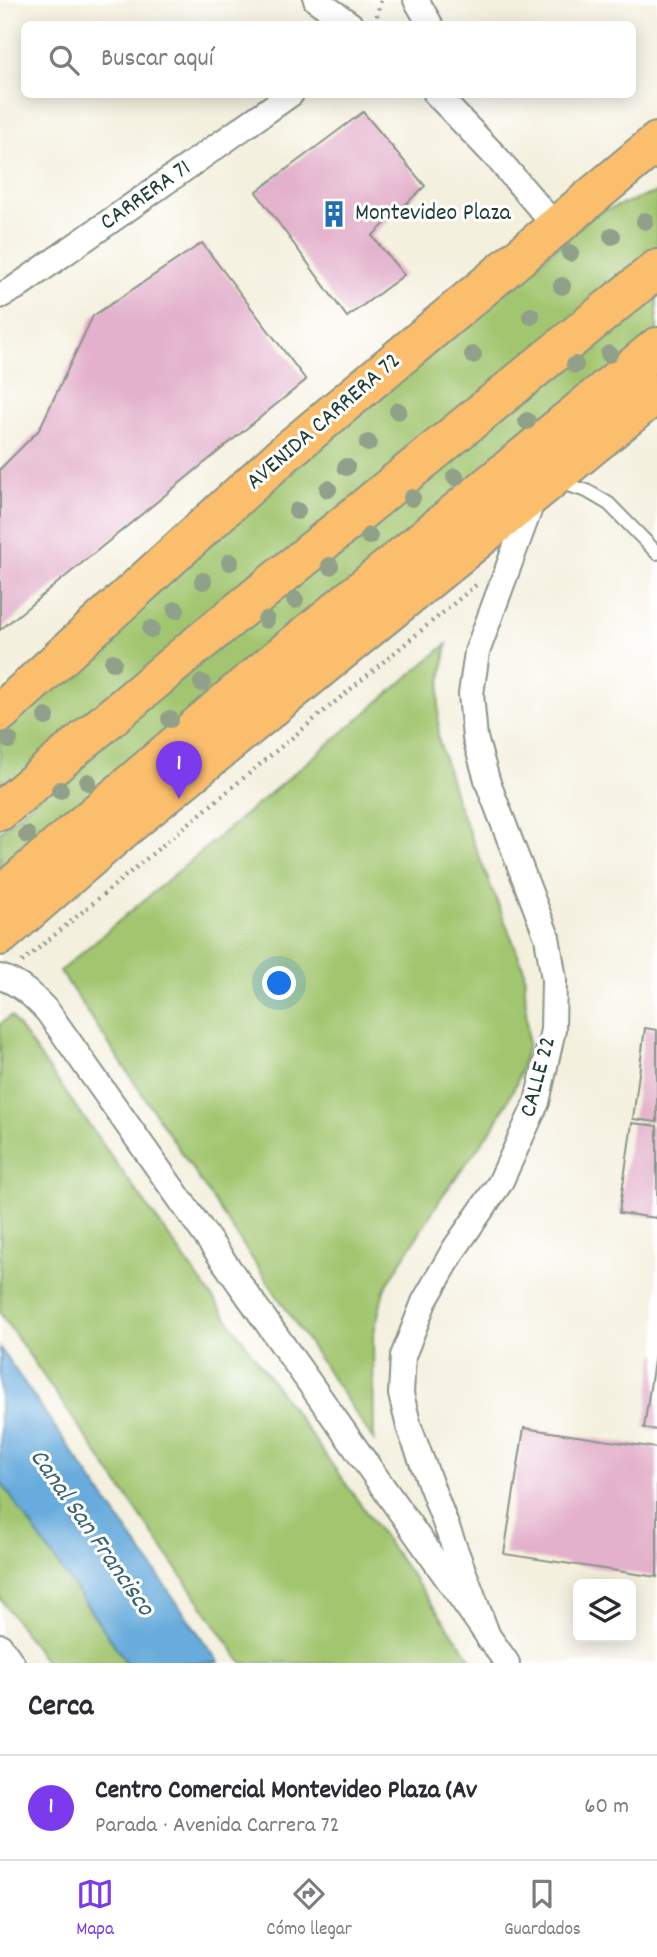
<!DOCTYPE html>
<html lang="es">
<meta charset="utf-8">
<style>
body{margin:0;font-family:Dekko,sans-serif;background:#f2f2f3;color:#2b2b33}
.controls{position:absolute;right:21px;bottom:21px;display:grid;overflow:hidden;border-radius:10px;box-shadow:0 4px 18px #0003}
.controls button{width:63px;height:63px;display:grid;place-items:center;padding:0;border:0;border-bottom:2px solid #e1e1e2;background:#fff;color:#2b2b33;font:35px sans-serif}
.you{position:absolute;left:280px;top:984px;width:24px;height:24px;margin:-18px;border:5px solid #fff;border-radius:50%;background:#1a73e8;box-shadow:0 0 0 10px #1a73e833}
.badge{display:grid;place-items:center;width:46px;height:46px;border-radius:50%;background:#7c3aed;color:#fff;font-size:23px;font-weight:700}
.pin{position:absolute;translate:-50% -58px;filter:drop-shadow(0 2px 4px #0008)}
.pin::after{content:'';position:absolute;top:37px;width:24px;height:21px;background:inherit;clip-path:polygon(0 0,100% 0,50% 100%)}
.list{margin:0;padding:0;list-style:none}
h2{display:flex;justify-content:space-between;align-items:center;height:91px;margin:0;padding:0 28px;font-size:30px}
h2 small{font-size:23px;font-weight:400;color:#7c7c81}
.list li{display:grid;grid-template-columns:46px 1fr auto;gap:21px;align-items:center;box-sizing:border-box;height:105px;padding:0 28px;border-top:2px solid #e1e1e2}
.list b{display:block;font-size:26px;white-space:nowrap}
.list p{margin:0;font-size:23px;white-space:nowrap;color:#7c7c81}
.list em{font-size:23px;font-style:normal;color:#7c7c81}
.icon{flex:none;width:38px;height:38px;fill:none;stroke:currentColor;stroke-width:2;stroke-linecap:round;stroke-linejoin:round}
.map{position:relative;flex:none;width:657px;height:1663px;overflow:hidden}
.search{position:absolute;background:#fff;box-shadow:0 4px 18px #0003;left:21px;right:21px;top:21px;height:77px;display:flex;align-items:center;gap:18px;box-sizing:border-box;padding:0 24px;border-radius:10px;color:#7c7c81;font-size:26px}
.sheet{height:196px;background:#fff}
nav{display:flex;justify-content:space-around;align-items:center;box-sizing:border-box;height:98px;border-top:2px solid #e1e1e2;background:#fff;font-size:19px;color:#7c7c81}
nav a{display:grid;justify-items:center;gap:4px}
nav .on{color:#7c3aed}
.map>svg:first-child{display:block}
.green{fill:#a2c670;stroke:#608252;stroke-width:2}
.water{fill:#67abdc;stroke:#437488;stroke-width:2}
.building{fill:#e3b1cb}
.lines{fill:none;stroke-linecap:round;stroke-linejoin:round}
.lane-casing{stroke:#8a9689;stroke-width:16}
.street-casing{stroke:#8a9689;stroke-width:28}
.highway-casing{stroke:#8a9689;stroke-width:42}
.path{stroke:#8a9689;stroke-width:4.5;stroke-dasharray:2 5;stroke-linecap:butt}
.lane{stroke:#fff;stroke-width:12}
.street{stroke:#fff;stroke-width:24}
.highway{stroke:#fabe6d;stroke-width:38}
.tree{fill:#91a089}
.labels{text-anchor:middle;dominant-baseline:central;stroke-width:6;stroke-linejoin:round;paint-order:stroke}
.street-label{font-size:24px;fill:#1f3d34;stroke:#fff}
.poi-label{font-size:24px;fill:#1f3d34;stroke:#fff;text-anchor:start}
.water-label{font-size:26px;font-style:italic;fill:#38646f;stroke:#fff}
</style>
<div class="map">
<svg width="657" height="1663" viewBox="0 0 657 1663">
<rect width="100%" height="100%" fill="#fff"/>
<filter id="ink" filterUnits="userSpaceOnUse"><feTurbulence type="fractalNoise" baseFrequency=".0143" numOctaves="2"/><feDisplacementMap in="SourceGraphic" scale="14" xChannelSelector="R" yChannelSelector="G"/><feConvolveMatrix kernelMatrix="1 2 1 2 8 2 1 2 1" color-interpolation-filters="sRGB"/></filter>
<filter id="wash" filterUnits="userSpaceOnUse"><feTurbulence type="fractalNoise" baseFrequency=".00686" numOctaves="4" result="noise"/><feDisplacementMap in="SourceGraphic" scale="28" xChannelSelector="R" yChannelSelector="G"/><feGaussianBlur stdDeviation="1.57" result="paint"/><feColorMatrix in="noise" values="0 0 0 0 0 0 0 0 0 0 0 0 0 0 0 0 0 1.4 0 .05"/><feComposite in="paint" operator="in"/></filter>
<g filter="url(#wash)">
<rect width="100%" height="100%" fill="#f4f0de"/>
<g class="green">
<polygon points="657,192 657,248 564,329 0,796 0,733 24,710 276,485 595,214"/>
<polygon points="657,288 657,338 0,879 0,831 69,770"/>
<polygon points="447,644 439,693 438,738 456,799 524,969 528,1045 516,1084 496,1123 441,1198 384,1290 373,1337 374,1441 60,971"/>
<polygon points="11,1016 474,1663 242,1663 0,1313 0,1024"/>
<polygon points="0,1481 127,1663 46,1663 0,1598"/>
</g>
<polygon class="water" points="0,1348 219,1663 127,1663 0,1481"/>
<g id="blocks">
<g class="building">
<polygon points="363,112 425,186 372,236 404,275 347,317 256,192"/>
<polygon points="202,243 306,380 0,630 0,469 39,430 93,316"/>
<polygon points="645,1028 657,1030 657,1122 633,1119"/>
<polygon points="632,1123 657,1126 657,1218 619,1213"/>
<polygon points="655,1354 657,1354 657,1430 644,1428"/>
<polygon points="524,1428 657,1448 657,1577 504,1554"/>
</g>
</g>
</g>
<g filter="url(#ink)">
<use href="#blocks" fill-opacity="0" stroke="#8a9689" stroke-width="2"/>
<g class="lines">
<defs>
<polyline id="lane" points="558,482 587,491 609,504 657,553"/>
<g id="street">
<polyline points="316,0 350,24"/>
<polyline points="416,0 430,24"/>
<polyline points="436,94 498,159 556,227"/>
<polyline points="0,296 15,288 291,94"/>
<path d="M0 977C20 983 34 997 48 1012L507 1663"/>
<polyline points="489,1639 409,1427 401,1394 403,1356 424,1302 455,1248 500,1183 537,1102 553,1030 554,979 547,937 488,783 475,738 471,694 477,652 534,497"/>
<polyline points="0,1646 12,1663"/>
</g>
<g id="highway">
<polyline points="0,713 284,454 657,142"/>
<polyline points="0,811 192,649 657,269"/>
<polyline points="0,896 242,688 657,347"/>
<polyline points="0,936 127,826 657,393"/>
</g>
</defs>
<use href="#lane" class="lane-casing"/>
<use href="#street" class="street-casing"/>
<use href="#highway" class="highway-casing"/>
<g class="path">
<polyline points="375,23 381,0"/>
<polyline points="22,962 476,585"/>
</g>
<use href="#lane" class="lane"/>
<use href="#street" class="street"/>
<use href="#highway" class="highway"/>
</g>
<g class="tree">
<circle cx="645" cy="221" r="9"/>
<circle cx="612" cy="236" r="9"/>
<circle cx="570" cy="253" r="9"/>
<circle cx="562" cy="286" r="9"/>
<circle cx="531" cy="316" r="9"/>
<circle cx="609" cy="354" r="9"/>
<circle cx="473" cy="355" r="9"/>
<circle cx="575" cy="365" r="9"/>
<circle cx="398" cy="411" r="9"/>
<circle cx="527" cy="421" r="9"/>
<circle cx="368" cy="443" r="9"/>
<circle cx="346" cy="467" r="9"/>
<circle cx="455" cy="477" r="9"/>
<circle cx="328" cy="489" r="9"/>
<circle cx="412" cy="498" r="9"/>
<circle cx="297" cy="511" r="9"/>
<circle cx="369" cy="536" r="9"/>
<circle cx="230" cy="562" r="9"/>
<circle cx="330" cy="566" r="9"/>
<circle cx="203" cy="581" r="9"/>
<circle cx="295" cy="600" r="9"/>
<circle cx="176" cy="610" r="9"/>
<circle cx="266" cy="620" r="9"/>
<circle cx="151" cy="629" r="9"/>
<circle cx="113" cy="662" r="9"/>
<circle cx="202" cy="683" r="9"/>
<circle cx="46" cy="717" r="9"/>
<circle cx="170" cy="719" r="9"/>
<circle cx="9" cy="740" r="9"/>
<circle cx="88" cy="782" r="9"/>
<circle cx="60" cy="790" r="9"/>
<circle cx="27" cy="835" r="9"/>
</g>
</g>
<defs>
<symbol id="building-bare" viewBox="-9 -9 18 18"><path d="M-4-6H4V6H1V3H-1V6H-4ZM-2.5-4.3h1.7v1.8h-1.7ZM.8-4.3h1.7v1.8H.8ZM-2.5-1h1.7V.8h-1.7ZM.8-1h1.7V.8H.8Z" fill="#1f6fb2" stroke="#fff" stroke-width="2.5" paint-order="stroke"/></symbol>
</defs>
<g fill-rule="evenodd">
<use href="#building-bare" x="315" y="195" width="38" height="38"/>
</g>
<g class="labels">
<g class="street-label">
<text transform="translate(146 196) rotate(-35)">CARRERA 71</text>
<text transform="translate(324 422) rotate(-41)">AVENIDA CARRERA 72</text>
<text transform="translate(539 1077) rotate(-75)">CALLE 22</text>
</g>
<g class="poi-label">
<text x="355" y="214">Montevideo Plaza</text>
</g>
<g class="water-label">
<text transform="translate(91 1533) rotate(55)">Canal San Francisco</text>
</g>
</g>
</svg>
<div class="controls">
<button><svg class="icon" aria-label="layers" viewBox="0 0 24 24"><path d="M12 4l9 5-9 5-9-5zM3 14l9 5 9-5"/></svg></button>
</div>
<div class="you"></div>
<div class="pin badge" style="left:179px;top:799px">1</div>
<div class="search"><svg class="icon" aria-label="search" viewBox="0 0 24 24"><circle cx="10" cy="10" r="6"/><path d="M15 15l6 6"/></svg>Buscar aquí</div>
</div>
<section class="sheet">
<h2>Cerca<small></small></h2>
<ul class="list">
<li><span class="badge">1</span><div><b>Centro Comercial Montevideo Plaza (Av</b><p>Parada · Avenida Carrera 72</p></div><em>60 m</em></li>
</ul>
</section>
<nav>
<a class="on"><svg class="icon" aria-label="map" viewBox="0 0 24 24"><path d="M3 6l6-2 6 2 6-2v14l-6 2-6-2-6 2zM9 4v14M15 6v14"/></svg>Mapa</a>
<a><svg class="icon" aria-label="directions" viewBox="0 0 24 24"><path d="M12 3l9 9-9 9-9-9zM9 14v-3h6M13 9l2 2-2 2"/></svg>Cómo llegar</a>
<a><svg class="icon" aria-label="saved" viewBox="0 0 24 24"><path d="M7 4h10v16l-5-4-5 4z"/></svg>Guardados</a>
</nav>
